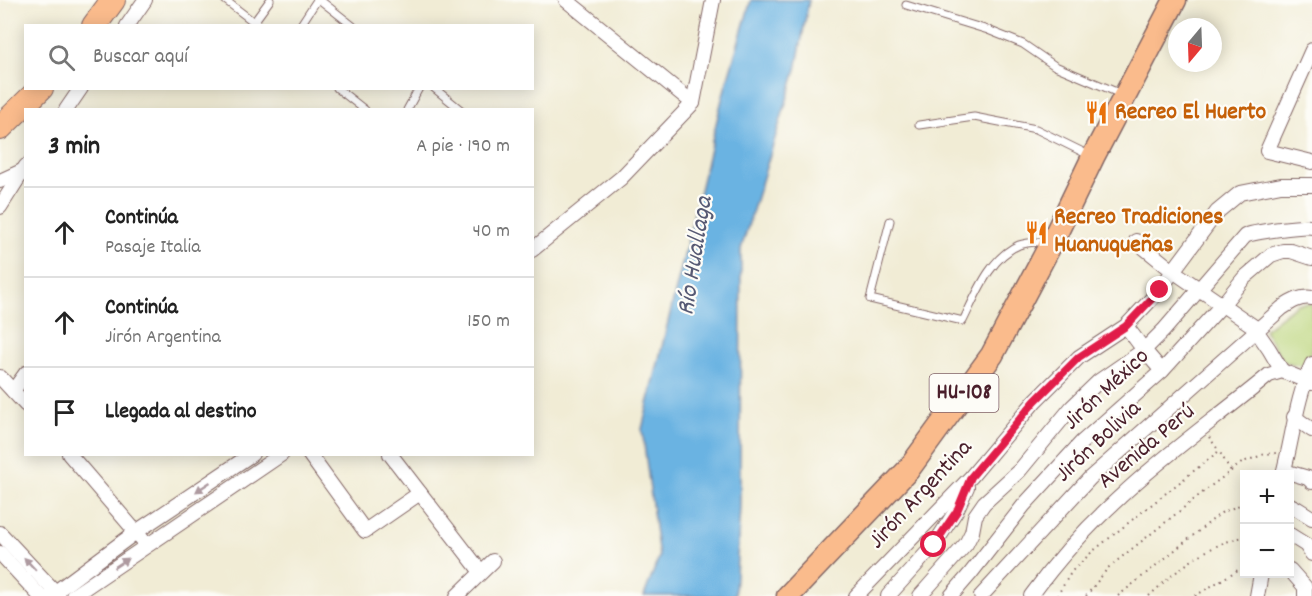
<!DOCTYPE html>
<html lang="es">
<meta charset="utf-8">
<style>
body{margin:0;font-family:Dekko,sans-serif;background:#f2f2f2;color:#222}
.controls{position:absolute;right:18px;bottom:18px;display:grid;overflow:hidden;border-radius:0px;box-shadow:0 3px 15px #0003}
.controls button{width:54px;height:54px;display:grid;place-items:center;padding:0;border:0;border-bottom:2px solid #e0e0e0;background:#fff;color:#222;font:30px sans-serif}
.compass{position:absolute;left:1168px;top:18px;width:54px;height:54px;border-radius:50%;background:#fff;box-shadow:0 3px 15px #0003;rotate:199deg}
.stop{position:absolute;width:18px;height:18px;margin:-14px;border:4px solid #e11d48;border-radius:50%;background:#fff}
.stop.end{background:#e11d48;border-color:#fff;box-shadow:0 2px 6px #0008}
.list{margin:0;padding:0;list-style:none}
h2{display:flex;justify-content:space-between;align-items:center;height:78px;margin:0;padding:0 24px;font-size:26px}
h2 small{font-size:20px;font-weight:400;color:#767676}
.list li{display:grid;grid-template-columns:39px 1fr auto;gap:18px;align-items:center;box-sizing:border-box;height:90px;padding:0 24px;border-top:2px solid #e0e0e0}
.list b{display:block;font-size:22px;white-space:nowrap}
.list p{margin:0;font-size:20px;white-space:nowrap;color:#767676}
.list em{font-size:20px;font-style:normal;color:#767676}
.icon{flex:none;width:33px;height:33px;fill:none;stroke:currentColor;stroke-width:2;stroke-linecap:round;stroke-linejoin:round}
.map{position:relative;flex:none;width:1312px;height:596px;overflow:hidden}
.search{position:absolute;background:#fff;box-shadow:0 3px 15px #0003;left:24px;top:24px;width:510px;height:66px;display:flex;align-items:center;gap:15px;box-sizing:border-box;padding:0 21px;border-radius:0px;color:#767676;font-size:22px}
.panel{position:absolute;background:#fff;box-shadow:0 3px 15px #0003;left:24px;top:108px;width:510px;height:348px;border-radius:0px}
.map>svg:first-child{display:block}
.green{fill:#bad479;stroke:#827a52;stroke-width:1.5}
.water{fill:#6ab3e2;stroke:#5a6986;stroke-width:1.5}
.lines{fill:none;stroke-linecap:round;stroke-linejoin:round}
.service-casing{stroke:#846766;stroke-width:9}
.minor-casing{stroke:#846766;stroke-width:16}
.primary-casing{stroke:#846766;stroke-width:25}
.trunk-casing{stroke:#846766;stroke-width:26}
.path{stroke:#846766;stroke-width:2;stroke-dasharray:1.5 4.5;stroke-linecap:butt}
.service{stroke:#fff;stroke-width:7}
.minor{stroke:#fff;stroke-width:14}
.primary{stroke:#fabb8c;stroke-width:22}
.trunk{stroke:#fabb8c;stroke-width:24}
.oneway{fill:#ae9aa0}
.route{stroke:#e11d48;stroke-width:8}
.labels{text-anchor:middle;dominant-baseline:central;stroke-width:4.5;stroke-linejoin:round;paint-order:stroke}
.shield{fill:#fdfcf7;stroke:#806168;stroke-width:1.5}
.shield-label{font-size:22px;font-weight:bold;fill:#4a1f2b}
.food-label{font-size:24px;font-weight:bold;fill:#c56008;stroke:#fdfcf7;text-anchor:start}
.street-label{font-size:24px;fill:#4a1f2b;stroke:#fdfcf7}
.water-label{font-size:26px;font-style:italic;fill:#575a74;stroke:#fdfcf7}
</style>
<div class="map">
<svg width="1312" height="596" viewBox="0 0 1312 596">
<rect width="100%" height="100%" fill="#fdfcf7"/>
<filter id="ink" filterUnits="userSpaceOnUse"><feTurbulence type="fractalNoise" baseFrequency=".0167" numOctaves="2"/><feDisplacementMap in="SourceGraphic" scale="12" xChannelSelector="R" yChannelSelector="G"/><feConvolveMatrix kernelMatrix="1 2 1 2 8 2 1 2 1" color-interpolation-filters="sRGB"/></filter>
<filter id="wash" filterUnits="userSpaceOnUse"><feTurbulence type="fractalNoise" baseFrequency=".008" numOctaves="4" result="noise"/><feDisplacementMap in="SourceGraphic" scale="24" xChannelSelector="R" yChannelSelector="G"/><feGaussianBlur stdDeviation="1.35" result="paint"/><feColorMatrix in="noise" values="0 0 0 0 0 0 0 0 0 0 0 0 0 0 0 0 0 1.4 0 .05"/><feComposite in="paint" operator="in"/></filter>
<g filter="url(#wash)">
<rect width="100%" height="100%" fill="#f1ecd5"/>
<polygon class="green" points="1312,303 1312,349 1304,366 1284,362 1264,330 1297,304"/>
<polygon class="water" points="751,0 809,0 796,70 741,249 740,507 735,594 734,596 644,596 659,557 642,429 723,95"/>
</g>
<g filter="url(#ink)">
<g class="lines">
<defs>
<g id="service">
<polyline points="225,0 259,26"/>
<polyline points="320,0 353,26"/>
<polyline points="906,5 988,30 1023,44 1055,66 1121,94"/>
<polyline points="254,22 270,0"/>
<polyline points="300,26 317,0"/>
<polyline points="337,88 365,110"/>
<polyline points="434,88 461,110"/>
<polyline points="407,110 419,88"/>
<polyline points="919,125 974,117 1036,129 1091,156"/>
<path d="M890 221 870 299 963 321C976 295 990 257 1019 245 1027 242 1038 242 1047 241"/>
</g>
<g id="minor">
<polyline points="566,0 693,103"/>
<polyline points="127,26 145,0"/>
<polyline points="1312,50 1267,151 1312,162"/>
<polyline points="66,110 81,88"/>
<polyline points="0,181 24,170"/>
<polyline points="0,207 26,166"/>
<polyline points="1136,241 1173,271 1253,326 1269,349 1282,371"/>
<polyline points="532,250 621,178 693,103 713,0"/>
<polyline points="1126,326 1144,350 1162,371"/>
<polyline points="0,377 26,405"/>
<polyline points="13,391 26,373"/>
<polyline points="1294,417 1312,430"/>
<polyline points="69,454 142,539"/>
<polyline points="309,454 365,531 420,493 390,454"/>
<polyline points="1284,471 1308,478 1312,482"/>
<path d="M1283 474C1293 437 1296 399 1312 364"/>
<polyline points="420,493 481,572"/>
<polyline points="1290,505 1296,508 1312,518"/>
<polyline points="0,533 59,596"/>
<polyline points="1290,535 1306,545 1312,554"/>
<polyline points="0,553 40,596"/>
<polyline points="1290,570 1305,587 1305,596"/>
<polyline points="50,596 136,532 252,454"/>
<polyline points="73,596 282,454"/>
<polyline points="457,596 493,561"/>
<polyline points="856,596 971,477 1035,401 1079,357 1126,326 1160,290 1173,271 1217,212 1240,193 1281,185 1312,185"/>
<polyline points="888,596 934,545 956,511 967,487"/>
<path d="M920 596 966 544 972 532 975 516 984 503 1020 470 1072 407 1099 381 1144 350 1164 330 1245 236C1252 232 1304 225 1312 227"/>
<polyline points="951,596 970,574 1024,505 1082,442 1162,371 1222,305 1244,278 1271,255 1283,251 1291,251 1312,258"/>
<path d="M981 596 1090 478 1282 308C1291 302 1300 296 1312 298"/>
<path d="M1031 596C1057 560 1087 527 1120 497 1166 453 1220 416 1269 375L1282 371 1312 383"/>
<polyline points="1257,596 1261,574"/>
</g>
<polyline id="primary" points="788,596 908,470 992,355 1053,240 1093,157 1175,0"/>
<g id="trunk">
<polyline points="94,26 113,0"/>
<polyline points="0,128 41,88"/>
</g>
</defs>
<use href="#service" class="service-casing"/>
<use href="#minor" class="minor-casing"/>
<use href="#primary" class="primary-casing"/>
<use href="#trunk" class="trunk-casing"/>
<g class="path">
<polyline points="1188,408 1196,417"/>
<polyline points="1209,437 1219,451"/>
<polyline points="1057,596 1072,571 1093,551 1219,451 1231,471"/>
<polyline points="1086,596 1108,568 1211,486 1243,462 1265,454 1276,453"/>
<polyline points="1118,596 1221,513 1244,503"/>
<path d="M1149 596C1176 571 1207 544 1244 537"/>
<polyline points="1195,596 1236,571 1244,568"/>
</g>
<use href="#service" class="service"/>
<use href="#minor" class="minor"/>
<use href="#primary" class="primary"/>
<use href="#trunk" class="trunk"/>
</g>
<defs><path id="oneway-solid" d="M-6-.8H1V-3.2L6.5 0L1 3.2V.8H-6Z" transform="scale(1.5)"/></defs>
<g class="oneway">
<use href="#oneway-solid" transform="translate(203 487) rotate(146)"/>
<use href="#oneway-solid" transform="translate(121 563) rotate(-34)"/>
<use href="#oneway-solid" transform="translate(30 564) rotate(-133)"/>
</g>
</g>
<g class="lines" filter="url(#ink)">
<polyline class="route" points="934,545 957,511 971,477 1035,401 1079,357 1126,326 1160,290"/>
</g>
<defs>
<symbol id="restaurant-bare" viewBox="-9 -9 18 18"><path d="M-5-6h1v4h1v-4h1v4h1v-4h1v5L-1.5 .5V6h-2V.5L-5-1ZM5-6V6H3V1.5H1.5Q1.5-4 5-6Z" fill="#e8710a" stroke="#fdfcf7" stroke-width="2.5" paint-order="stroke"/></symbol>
</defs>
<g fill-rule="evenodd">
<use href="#restaurant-bare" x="1080" y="96" width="33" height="33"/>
<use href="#restaurant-bare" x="1020" y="216" width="33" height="33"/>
</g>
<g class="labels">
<rect class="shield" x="929.5" y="374" width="69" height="38" rx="4.5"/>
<g class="shield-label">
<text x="964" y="393">HU-108</text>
</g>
<g class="food-label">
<text x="1115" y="113">Recreo El Huerto</text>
<text x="1054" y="218">Recreo Tradiciones<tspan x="1054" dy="28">Huanuqueñas</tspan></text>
</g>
<g class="street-label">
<text transform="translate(1107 390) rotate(-43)">Jirón México</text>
<text transform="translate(1099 442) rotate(-43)">Jirón Bolivia</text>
<text transform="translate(1147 447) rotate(-40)">Avenida Perú</text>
<text transform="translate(921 495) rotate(-47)">Jirón Argentina</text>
</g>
<g class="water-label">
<text transform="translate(696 256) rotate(-81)">Río Huallaga</text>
</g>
</g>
</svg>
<div class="controls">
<button>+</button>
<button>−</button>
</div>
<svg class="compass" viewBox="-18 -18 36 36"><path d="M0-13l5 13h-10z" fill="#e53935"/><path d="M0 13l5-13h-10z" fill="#767676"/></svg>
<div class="stop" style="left:934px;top:545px"></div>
<div class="stop end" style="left:1160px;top:290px"></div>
<div class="search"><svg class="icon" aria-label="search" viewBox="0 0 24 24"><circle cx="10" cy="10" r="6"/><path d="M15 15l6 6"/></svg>Buscar aquí</div>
<section class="panel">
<h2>3 min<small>A pie · 190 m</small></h2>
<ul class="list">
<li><svg class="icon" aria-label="ahead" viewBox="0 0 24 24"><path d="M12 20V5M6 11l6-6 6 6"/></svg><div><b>Continúa</b><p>Pasaje Italia</p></div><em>40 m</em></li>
<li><svg class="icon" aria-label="ahead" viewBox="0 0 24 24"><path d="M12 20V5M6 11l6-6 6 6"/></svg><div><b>Continúa</b><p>Jirón Argentina</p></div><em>150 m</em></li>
<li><svg class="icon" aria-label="arrive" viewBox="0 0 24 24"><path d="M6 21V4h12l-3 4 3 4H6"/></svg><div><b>Llegada al destino</b></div></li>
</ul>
</section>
</div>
